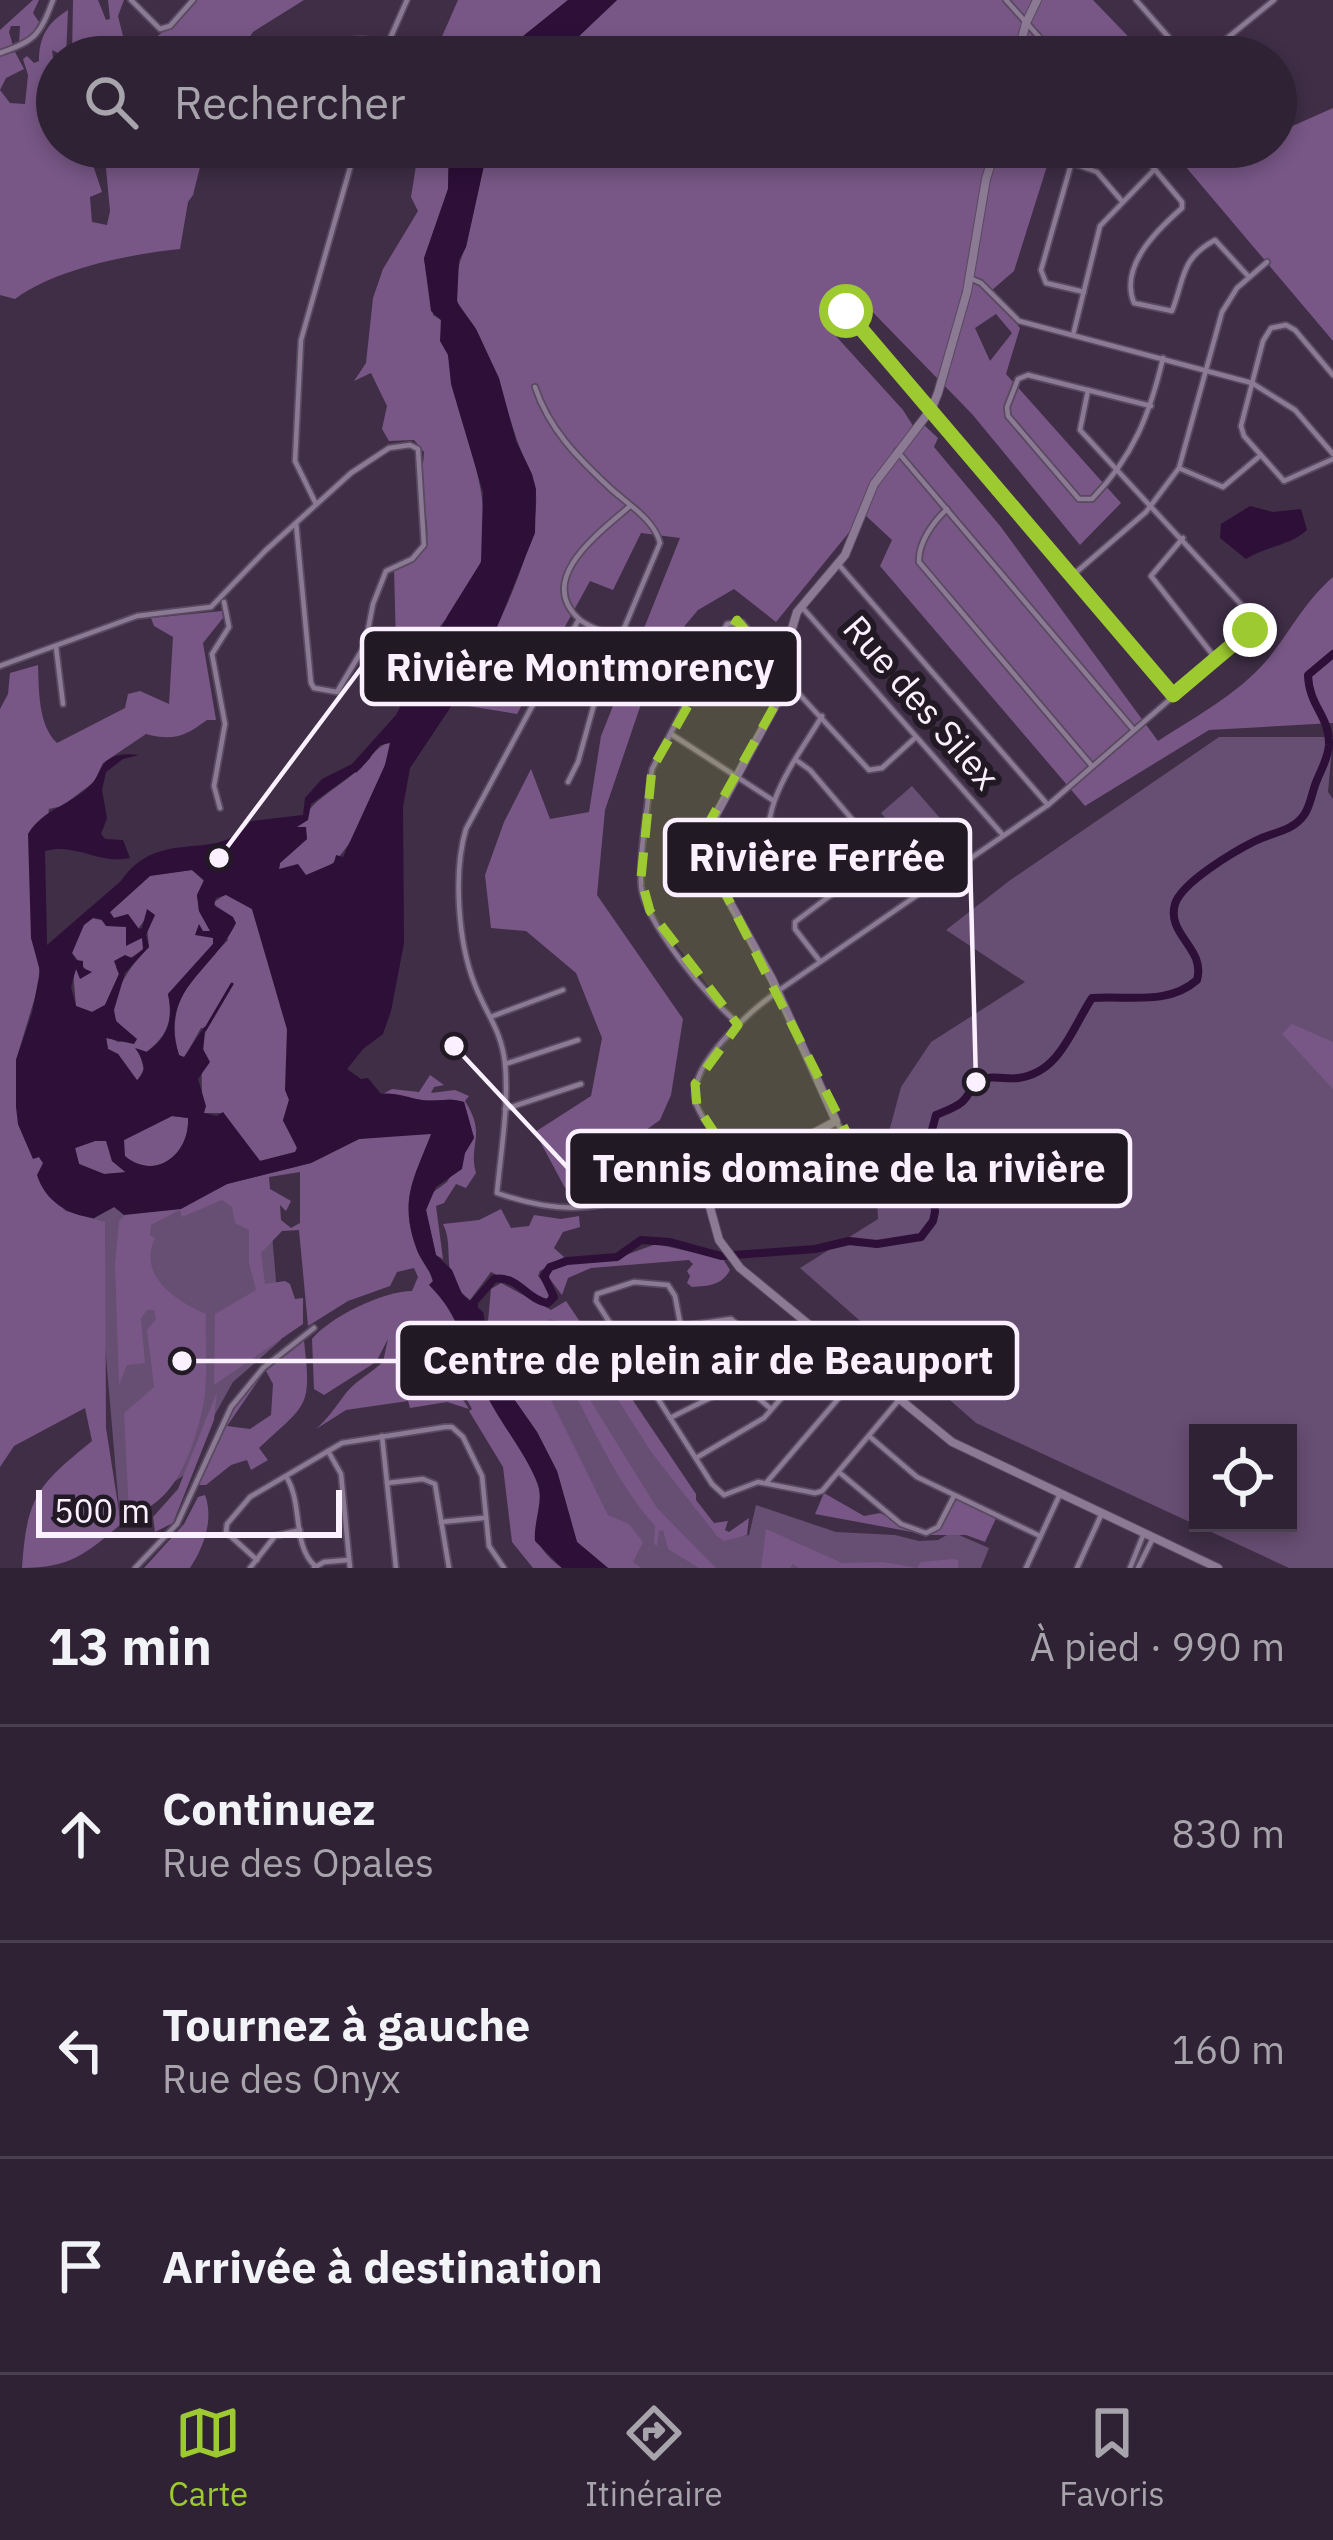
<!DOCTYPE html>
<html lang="fr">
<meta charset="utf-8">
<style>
body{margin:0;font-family:"IBM Plex Sans",sans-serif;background:#372a3c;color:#f1f3f6}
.controls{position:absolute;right:36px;bottom:36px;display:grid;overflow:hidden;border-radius:0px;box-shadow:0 6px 18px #0003}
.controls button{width:108px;height:108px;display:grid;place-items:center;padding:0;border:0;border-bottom:3px solid #4a3f4f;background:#2f2234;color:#f1f3f6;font:60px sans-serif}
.scale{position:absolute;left:36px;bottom:30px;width:306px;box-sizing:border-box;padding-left:12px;border:6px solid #faf0ff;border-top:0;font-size:33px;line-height:42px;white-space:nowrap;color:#faf0ff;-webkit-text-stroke:9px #211a25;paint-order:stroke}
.stop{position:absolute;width:36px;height:36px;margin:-27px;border:9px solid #9dca30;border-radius:50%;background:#fff}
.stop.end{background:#9dca30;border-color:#fff;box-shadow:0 3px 12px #0008}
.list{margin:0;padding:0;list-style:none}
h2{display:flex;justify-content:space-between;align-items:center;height:156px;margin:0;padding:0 48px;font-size:51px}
h2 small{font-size:39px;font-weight:400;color:#a7a4ac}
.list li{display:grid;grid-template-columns:78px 1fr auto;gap:36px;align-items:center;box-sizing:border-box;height:216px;padding:0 48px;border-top:3px solid #4a3f4f}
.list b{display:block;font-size:45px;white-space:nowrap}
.list p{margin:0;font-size:39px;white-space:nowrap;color:#a7a4ac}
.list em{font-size:39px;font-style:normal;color:#a7a4ac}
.icon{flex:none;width:66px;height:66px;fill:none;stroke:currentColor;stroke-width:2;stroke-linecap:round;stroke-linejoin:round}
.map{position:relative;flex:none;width:1333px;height:1568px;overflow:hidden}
.search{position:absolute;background:#2f2234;box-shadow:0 6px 18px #0003;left:36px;right:36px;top:36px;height:132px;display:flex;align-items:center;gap:30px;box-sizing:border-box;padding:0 42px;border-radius:66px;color:#a7a4ac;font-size:45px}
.sheet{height:804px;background:#2f2234}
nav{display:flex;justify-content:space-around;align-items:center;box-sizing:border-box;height:168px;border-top:3px solid #4a3f4f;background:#2f2234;font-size:33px;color:#a7a4ac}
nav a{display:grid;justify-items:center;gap:6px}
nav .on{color:#9dca30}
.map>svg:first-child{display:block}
.green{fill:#674e73;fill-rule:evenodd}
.forest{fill:#785786;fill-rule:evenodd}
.water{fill:#2d0f38;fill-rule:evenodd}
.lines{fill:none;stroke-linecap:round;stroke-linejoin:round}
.stream{stroke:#2d0f38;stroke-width:3}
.river{stroke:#2d0f38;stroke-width:8}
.street-casing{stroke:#584a5f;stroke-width:8}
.secondary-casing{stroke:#584a5f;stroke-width:10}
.street{stroke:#8c7994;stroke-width:4.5}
.secondary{stroke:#8c7994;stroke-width:8}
.route{stroke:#9dca30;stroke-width:15}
.marked{fill:#9dca30;fill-opacity:0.2;stroke:#9dca30;stroke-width:9;stroke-dasharray:24 15;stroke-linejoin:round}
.labels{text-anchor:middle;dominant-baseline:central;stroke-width:12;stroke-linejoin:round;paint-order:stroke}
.street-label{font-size:36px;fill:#faf0ff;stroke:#211a25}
.leader{fill:none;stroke:#faf0ff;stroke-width:4.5}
.callout-dot{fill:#faf0ff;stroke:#211a25;stroke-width:4.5}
.callout{fill:#211a25;stroke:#faf0ff;stroke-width:4.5}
.callout-label{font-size:39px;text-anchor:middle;font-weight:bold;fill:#faf0ff}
</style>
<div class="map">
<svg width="1333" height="1568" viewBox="0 0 1333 1568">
<rect width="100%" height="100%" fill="#3f2e46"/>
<g class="green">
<path d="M1219 737H1333L1328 792 1333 799V1568H1289L976 1423 800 1268 878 1219 876 1180 901 1087 931 1042 1025 982 946 930 1009 881ZM1198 1433H1288V1523H1198Z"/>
<polygon points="912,786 953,833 922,860 881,813"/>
<polygon points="216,1190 271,1222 281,1340 233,1382 204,1434 190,1471 120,1519 94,1218 114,1207"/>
<polygon points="570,1311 638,1427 724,1539 749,1535 756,1505 836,1532 895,1535 919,1541 938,1540 952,1532 989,1548 981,1568 608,1568 488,1322 553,1318"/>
</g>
<g class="forest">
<polygon points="33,0 39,0 33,13 39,22 29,40 19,44 20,26 11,26 9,32 13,46 0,51 0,30"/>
<polygon points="73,0 98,0 106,20 110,19 108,0 124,0 118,16 123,36 72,57"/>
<path d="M196 0H304L253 32 246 43 237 40 232 47 239 51 235 57H134C156 36 176 23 196 0Z"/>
<polygon points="458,0 568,0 497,57 433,57"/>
<polygon points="617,0 1093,0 1148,57 557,57"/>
<path d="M68 10 66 57 52 50 57 85V147H87L102 192 90 197 92 222 107 225 110 211 104 147H205L193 195 188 202 180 249C130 254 55 269 15 299L0 295V56L15 52 24 69 6 78 0 90 10 103 25 104 28 75 23 59 27 56 34 63 39 61C39 37 47 23 68 10Z"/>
<polygon points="1333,108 1333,341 1169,147 1276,147 1276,116 1288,128"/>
<path d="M419 147H449L448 189 424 259 433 315 441 320C440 335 445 341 448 355 451 367 451 380 454 392 469 451 491 492 482 556 476 595 417 641 415 675L400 681 391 655 396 643 394 569C446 552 422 521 421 481 421 471 424 462 424 452L414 440 389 441 382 429 387 406 371 373 354 381 366 363 373 298 383 269 418 211 411 197Z"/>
<path d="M488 147H1053L1014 271 991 291 1020 328 1006 374 1121 503 1080 545 972 414 857 296 825 324 903 410 915 429 924 425 938 438 934 447 1001 527 1158 741C1195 717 1238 694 1267 660 1290 632 1305 601 1333 577V723L1209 730 1085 806 880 566 892 540 864 514 776 622 734 589 698 610 656 660 605 810 597 895 683 1019 671 1095 660 1120 565 1188 535 1132 591 1096 602 1038 576 973 526 931 491 928 485 875 504 822 531 769 550 819 589 812 601 736 680 538 641 533 613 590 590 581 517 714 468 706 456 698C487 655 540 546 536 495 535 476 524 460 518 443 505 405 495 368 477 331 472 321 460 311 457 300 453 285 459 260 466 247ZM996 314 1012 333 990 361 975 328Z"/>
<path d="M222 611 223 618 203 643 216 720H207C184 737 173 741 146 734L103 763 94 782 62 806 49 809 31 927 39 965V984L16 1060 18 1124 33 1158 39 1157 43 1163 44 1190 66 1211 105 1222 106 1428 121 1524C86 1554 70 1568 22 1568 27 1496 37 1486 92 1441L85 1408 14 1446 0 1467V709L8 694 10 673 38 665C39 690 38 725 57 743L125 708 128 694 140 691 169 704 173 637 154 626 151 618Z"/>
<path d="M390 742 393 745C377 781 352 873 307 875 298 875 288 870 279 869L280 863 307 839 294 829C317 795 332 793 360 768 372 758 375 747 390 742Z"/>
<path d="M192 870 204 881 197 895 199 911 211 932 202 934 214 938 213 944 168 994C173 1020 168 1036 146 1052L138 1049 144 1069 137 1081 118 1054 108 1049 106 1036 118 1042 137 1040C130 1034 118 1026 115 1018 108 997 134 960 149 947L146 918 138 929 128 915 114 918 109 913 151 875Z"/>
<path d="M226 894 252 909 287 1029 289 1100 283 1121 297 1147 296 1152 260 1161 223 1113H203C201 1083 201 1060 206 1028H201L184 1058 179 1055C163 1005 194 974 228 940L214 902Z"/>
<polygon points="93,918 127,927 135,939 143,938 143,950 116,967 119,974 105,1005 92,1012 76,1006 73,972 77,969 87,971 72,953 83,925"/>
<polygon points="1292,1024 1333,1042 1333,1089 1282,1034"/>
<path d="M430 1075 444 1085 434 1087 431 1093 455 1090 469 1096 465 1101C487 1136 468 1143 476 1173L466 1188 456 1184 444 1203 436 1206 443 1259 436 1255 426 1210 432 1193 447 1182 474 1138 464 1102C448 1097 437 1102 422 1100 407 1098 395 1092 381 1095L392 1089 419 1092Z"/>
<path d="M172 1116 188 1118C190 1154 155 1182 124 1156V1140Z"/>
<path d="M414 1132 432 1134C414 1176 399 1201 416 1247 420 1261 430 1269 433 1282L430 1284C447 1302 462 1322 470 1345 475 1363 478 1380 488 1397 501 1423 531 1460 538 1486 548 1518 516 1534 562 1568H533L512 1542 503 1467 469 1411 472 1409 466 1398 427 1363 419 1336C422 1379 452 1377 469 1409L447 1402 410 1408 408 1401 346 1410 316 1429C328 1418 335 1408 343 1397 353 1382 370 1374 383 1362L388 1339 376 1362 324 1395 314 1389 312 1339C330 1317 383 1291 412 1291L418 1277 414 1268 397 1272 390 1286 348 1301 308 1326 299 1230 282 1231 261 1253 265 1284 285 1281 290 1284 295 1299 303 1298V1324L214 1385 215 1314 256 1290 249 1263V1230L235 1223 232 1207 222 1200 182 1217 180 1210 151 1225 150 1235 155 1238C137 1276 176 1301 206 1314 205 1342 208 1374 204 1401 196 1442 176 1508 129 1514L124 1413 154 1387 147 1330 156 1319 154 1310H147L141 1318 145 1363 127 1365 119 1385 115 1265 119 1221 126 1214 181 1209 227 1184 311 1163 359 1139ZM300 1172V1223L291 1228 281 1220 280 1205 286 1211 291 1201 270 1189 269 1177Z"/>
<polygon points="95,1141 107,1141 112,1161 126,1173 104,1174 79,1164 75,1148"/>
<path d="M501 1209 511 1228 529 1226 534 1215 561 1219 579 1216 580 1227 563 1232 554 1248 564 1257 540 1271 538 1276 550 1291 547 1300 491 1272 470 1300C437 1274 456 1250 443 1224L479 1220Z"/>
<path d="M656 1244 723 1259 730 1270C722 1285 709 1286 692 1287L687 1283 690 1276 687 1271 693 1264 689 1260 591 1268 568 1278 562 1295 549 1278 550 1271 572 1263 612 1260Z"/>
<path d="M501 1283 551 1310 566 1301 696 1494V1500L714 1523 728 1521 725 1530 729 1532 749 1518 747 1535 724 1541 717 1536 652 1453 604 1378 606 1370 568 1324 549 1319 546 1323 551 1342 526 1347 522 1355C527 1372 536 1382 548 1394L608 1515 629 1524 643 1542 633 1562 641 1568H608L577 1542 557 1471 537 1432 495 1372 487 1332 491 1289Z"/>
<path d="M304 1341C312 1409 307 1403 259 1448L268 1460 251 1470 247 1460 231 1465 206 1485H198L231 1410 262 1375 227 1426 250 1429 271 1415 273 1384 266 1371Z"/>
<path d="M561 1353 657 1508 716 1568H699L668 1549 663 1530 659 1531 657 1546 654 1544 655 1526C611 1477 587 1411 554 1356Z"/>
<polygon points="217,1392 214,1420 173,1523 155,1532 153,1517 178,1489"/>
<polygon points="824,1493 864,1516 880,1513 923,1534 815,1514"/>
<polygon points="952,1493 998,1514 985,1542 966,1535 930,1535"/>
<path d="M205 1495C214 1519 204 1547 190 1568H144L184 1524 198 1497Z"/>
<polygon points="766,1529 842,1563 883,1562 917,1568 921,1562 953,1559 958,1560 958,1568 799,1568 793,1564 790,1568 761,1568"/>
</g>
<g class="water">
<polygon points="568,0 617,0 557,57 497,57"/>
<path d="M449 147H488L466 247 459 260 457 302 476 329 499 378 516 441 532 474 536 489 535 533 497 627 460 693 410 768 403 807 404 943 391 1011 383 1034 363 1049 347 1069 361 1079 368 1078 381 1094C395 1092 408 1098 422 1100 437 1102 448 1097 464 1102L474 1138 465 1153 462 1169 436 1187 426 1210 436 1255 452 1270 462 1294 483 1312 495 1372 537 1432 557 1471 577 1542 608 1568H562L535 1541C533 1523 544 1501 538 1484 525 1452 500 1423 485 1392 466 1353 461 1316 429 1285L433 1281C430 1268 420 1260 416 1247 399 1199 415 1177 431 1134L359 1139 311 1163 227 1184 181 1209 124 1215 114 1207 94 1218C68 1215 45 1201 37 1175L43 1163 39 1157 33 1159 18 1124 16 1107V1060L32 1013 40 971 31 938 28 834C44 807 75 805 94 781 101 772 100 764 111 758 120 753 129 754 139 755L123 759 106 772 102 790 107 818 101 834 105 839 123 840 130 858C99 865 76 842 45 851L47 945 121 881C160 824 218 866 251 821L303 815 305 798 322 779 352 764 396 715 448 615 481 562 483 492 451 384 448 355 440 341 441 320 431 311 424 258 448 189ZM390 743 385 765 343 857 336 855 334 863 306 875 298 864 279 869 280 863 307 839 306 827H297L308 820 311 804 361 768 380 745ZM192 870 204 880 197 895 199 911 210 931H203L199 924 195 935 213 938V944L168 994C174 1019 168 1037 147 1052L135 1048C142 1057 149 1072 137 1080L118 1054 108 1049 106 1038 134 1044 137 1039 116 1021 114 1010 125 973 149 947 146 935 155 915 147 909 142 928 139 929 128 914 114 918 110 912 150 876ZM226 895 252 909 287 1029 285 1090 289 1100 283 1120 297 1148 295 1152 260 1161 223 1112 217 1116 204 1113 206 1106 198 1079 210 1062 203 1049 205 1026 184 1057 179 1055C158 990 212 973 236 923L233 917 214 905 216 898ZM93 918 101 919 106 926 126 927V946L142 938 143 949 132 958 125 955 114 961 119 974 105 1005 92 1012 76 1006 71 987 76 969 80 979 92 972 83 968V961L76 960 72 953 84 925ZM172 1116 188 1118C190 1155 155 1181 125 1156L124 1140ZM95 1141H106L112 1161 126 1172 104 1174 79 1164 75 1148Z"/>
<path d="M1250 506 1273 512 1301 509 1307 530C1289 546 1267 546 1246 559L1220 538 1221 524Z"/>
</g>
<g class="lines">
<g class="stream">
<polyline points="356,771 369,757"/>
<polyline points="205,1030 232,984"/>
</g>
<path class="river" d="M474 1312V1302L494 1279C518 1275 527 1300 548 1303L554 1297 544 1276 550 1267 567 1261 617 1257 641 1240 670 1242 721 1256 815 1249 849 1241 877 1244 921 1237 933 1221 935 1212 929 1141 936 1115C945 1111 955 1108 962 1102 969 1096 972 1085 980 1081 992 1074 1006 1080 1018 1078 1060 1073 1072 1028 1092 998 1127 995 1168 1006 1197 980 1206 948 1166 935 1175 904 1182 882 1235 851 1255 841 1272 832 1292 832 1304 815 1311 805 1312 791 1317 780 1322 768 1328 758 1329 745 1330 716 1309 707 1308 675L1333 654"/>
<defs>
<g id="street">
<polyline points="131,0 160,29 170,26 193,0"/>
<polyline points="1006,0 1057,57"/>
<polyline points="1136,0 1186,57"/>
<path d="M0 53C35 41 40 35 53 0"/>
<path d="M310 57C339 41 354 34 386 43"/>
<polyline points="382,57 407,0"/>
<polyline points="1204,57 1274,0"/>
<polyline points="1076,147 1041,270 1046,283 1084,292"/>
<path d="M1136 147 1182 202V208C1157 230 1119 266 1134 303L1172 311C1185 278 1180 259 1215 240L1249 277"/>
<polyline points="231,160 240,147"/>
<polyline points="1072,163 1097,172 1121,200"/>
<polyline points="970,278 981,283 1019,321 1252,383 1295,410 1333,454"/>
<polyline points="846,311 1173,695"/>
<polyline points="1073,335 1100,226 1155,169"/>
<polyline points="1333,375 1295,330 1286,325 1271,328 1263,341 1241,426 1244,436 1284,481 1333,459"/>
<path d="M535 387C549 429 577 457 609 487 627 504 654 519 660 543L598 690 578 762 568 782"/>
<path d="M1151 406 1028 375 1018 379 1007 407 1008 416 1079 499H1092C1133 457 1150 414 1163 358"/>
<polyline points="897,451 1133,729"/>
<polyline points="1181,469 1223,487 1261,455"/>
<polyline points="316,504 295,461 301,340 356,147"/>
<path d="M947 509C933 522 918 543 919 562L1092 766"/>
<polyline points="1183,538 1151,576 1216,659"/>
<polyline points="839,565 1048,805"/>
<polyline points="1073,575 1146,512 1179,468 1222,312 1237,288 1267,262"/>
<polyline points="801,606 1002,834"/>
<path d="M579 619 466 829C453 872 458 943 475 985 486 1014 501 1029 505 1063 509 1106 501 1150 497 1193 586 1224 616 1201 700 1171"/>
<path d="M622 639C609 633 589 628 579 619 534 578 603 530 630 506"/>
<polyline points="56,647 63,704"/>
<polyline points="0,666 137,616 211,607 265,551 351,473 389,448 410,445 418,449 424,545 412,559 386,571 373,604 365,645 337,692 314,688 311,683 296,523"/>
<polyline points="788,682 869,770 882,768 916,737"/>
<path d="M822 716C797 759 749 815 777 866L854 823"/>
<polyline points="671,734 774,801"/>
<polyline points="796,760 810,770 916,894"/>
<polyline points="220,808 214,786 225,724 212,654 229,627 224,602"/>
<polyline points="819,960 795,929 795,922 883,856"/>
<polyline points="493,1016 563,990"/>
<path d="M739 1024C710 1002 644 921 641 886 639 852 647 815 650 781L652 769 727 624 742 622 772 661 786 667"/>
<polyline points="505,1064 578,1040"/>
<polyline points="505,1109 581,1084"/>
<path d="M730 1162C723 1139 704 1126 696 1104 684 1067 752 1010 778 991L1048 805 1250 630 1253 622 1249 613 1080 430 1088 390"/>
<path d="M718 1166C769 1217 804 1171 857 1160L858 1154 836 1122"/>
<polyline points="618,1335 731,1319 799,1377"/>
<polyline points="771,1409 682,1333 675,1296 668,1285 634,1282 597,1294 596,1301 712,1484 724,1495 758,1482 815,1493 822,1491 898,1401"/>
<polyline points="670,1418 716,1395 732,1377"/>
<polyline points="382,1436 396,1568"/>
<polyline points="869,1436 917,1477 1040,1536"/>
<polyline points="328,1451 341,1474 350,1568"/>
<polyline points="696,1458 764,1418 829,1343"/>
<polyline points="840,1473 901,1524 926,1533 938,1527 954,1496"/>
<path d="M287 1478C303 1505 292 1545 315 1566"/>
<polyline points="387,1483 423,1479 435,1484 449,1568"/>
<polyline points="766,1483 862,1371"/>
<polyline points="441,1522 483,1518"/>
<polyline points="257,1560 226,1532 227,1524 250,1497 342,1443 445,1427 452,1427 463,1437 482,1476 489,1546 504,1568"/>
<polyline points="135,1568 177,1524 231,1407 263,1368 314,1328"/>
<polyline points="250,1568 275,1536 300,1530"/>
<polyline points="314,1568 324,1562 348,1560"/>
<polyline points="1026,1568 1060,1494"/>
<polyline points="1077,1568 1102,1513"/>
<polyline points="1130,1568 1144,1533"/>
<polyline points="1138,1568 1153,1538"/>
</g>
<g id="secondary">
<polyline points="1017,57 1026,23 1037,0"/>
<polyline points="996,147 986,179 967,292 938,393 932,408 874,484 845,555 797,612 788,642 788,682 706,833 706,855 711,868 772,979 836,1121 799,1141 700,1171 719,1240 740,1268 952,1442 1218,1568"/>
</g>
</defs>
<use href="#street" class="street-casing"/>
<use href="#secondary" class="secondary-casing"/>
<use href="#street" class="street"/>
<use href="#secondary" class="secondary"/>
</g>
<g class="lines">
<polyline class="route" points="846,311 1173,695 1250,630"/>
</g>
<path class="marked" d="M737 620 776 667H788V682L711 819 706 855 859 1157 783 1190 747 1186 718 1166 733 1161 697 1106 695 1084 738 1025 650 911 641 878 652 769Z"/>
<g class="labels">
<g class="street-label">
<text transform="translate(922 702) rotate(49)">Rue des Silex</text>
</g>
</g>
<path class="leader" d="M219 858L362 667M976 1082L970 858M454 1046L568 1168M182 1361L398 1361"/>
<g class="callout-dot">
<circle cx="219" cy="858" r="12"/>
<circle cx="976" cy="1082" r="12"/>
<circle cx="454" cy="1046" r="12"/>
<circle cx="182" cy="1361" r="12"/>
</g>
<g class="callout">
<rect x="362" y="629" width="437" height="75" rx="12"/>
<rect x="665" y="820" width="305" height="75" rx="12"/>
<rect x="568" y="1131" width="562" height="75" rx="12"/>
<rect x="398" y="1323" width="619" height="75" rx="12"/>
</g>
<g class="callout-label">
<text x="580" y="681">Rivière Montmorency</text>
<text x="817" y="871">Rivière Ferrée</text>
<text x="849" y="1182">Tennis domaine de la rivière</text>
<text x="708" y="1374">Centre de plein air de Beauport</text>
</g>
</svg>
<div class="controls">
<button><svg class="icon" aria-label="locate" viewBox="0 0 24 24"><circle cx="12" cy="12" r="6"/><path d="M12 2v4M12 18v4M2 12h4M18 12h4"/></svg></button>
</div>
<div class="scale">500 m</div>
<div class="stop" style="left:846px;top:311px"></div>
<div class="stop end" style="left:1250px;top:630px"></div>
<div class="search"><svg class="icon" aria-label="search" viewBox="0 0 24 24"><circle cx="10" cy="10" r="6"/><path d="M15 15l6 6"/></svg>Rechercher</div>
</div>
<section class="sheet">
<h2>13 min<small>À pied · 990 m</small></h2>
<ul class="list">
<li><svg class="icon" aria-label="ahead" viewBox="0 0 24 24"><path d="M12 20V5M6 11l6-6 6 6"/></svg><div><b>Continuez</b><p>Rue des Opales</p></div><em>830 m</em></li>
<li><svg class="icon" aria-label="left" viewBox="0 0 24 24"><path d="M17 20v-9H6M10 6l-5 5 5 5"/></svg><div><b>Tournez à gauche</b><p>Rue des Onyx</p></div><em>160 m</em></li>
<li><svg class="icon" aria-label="arrive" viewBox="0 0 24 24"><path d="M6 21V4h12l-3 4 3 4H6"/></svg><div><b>Arrivée à destination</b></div></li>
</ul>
</section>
<nav>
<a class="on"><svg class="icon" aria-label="map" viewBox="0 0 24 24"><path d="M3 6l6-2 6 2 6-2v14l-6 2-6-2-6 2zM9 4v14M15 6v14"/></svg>Carte</a>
<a><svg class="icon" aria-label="directions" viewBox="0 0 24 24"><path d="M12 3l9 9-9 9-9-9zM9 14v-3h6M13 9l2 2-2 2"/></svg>Itinéraire</a>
<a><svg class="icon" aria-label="saved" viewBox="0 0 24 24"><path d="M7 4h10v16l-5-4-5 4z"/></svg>Favoris</a>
</nav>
